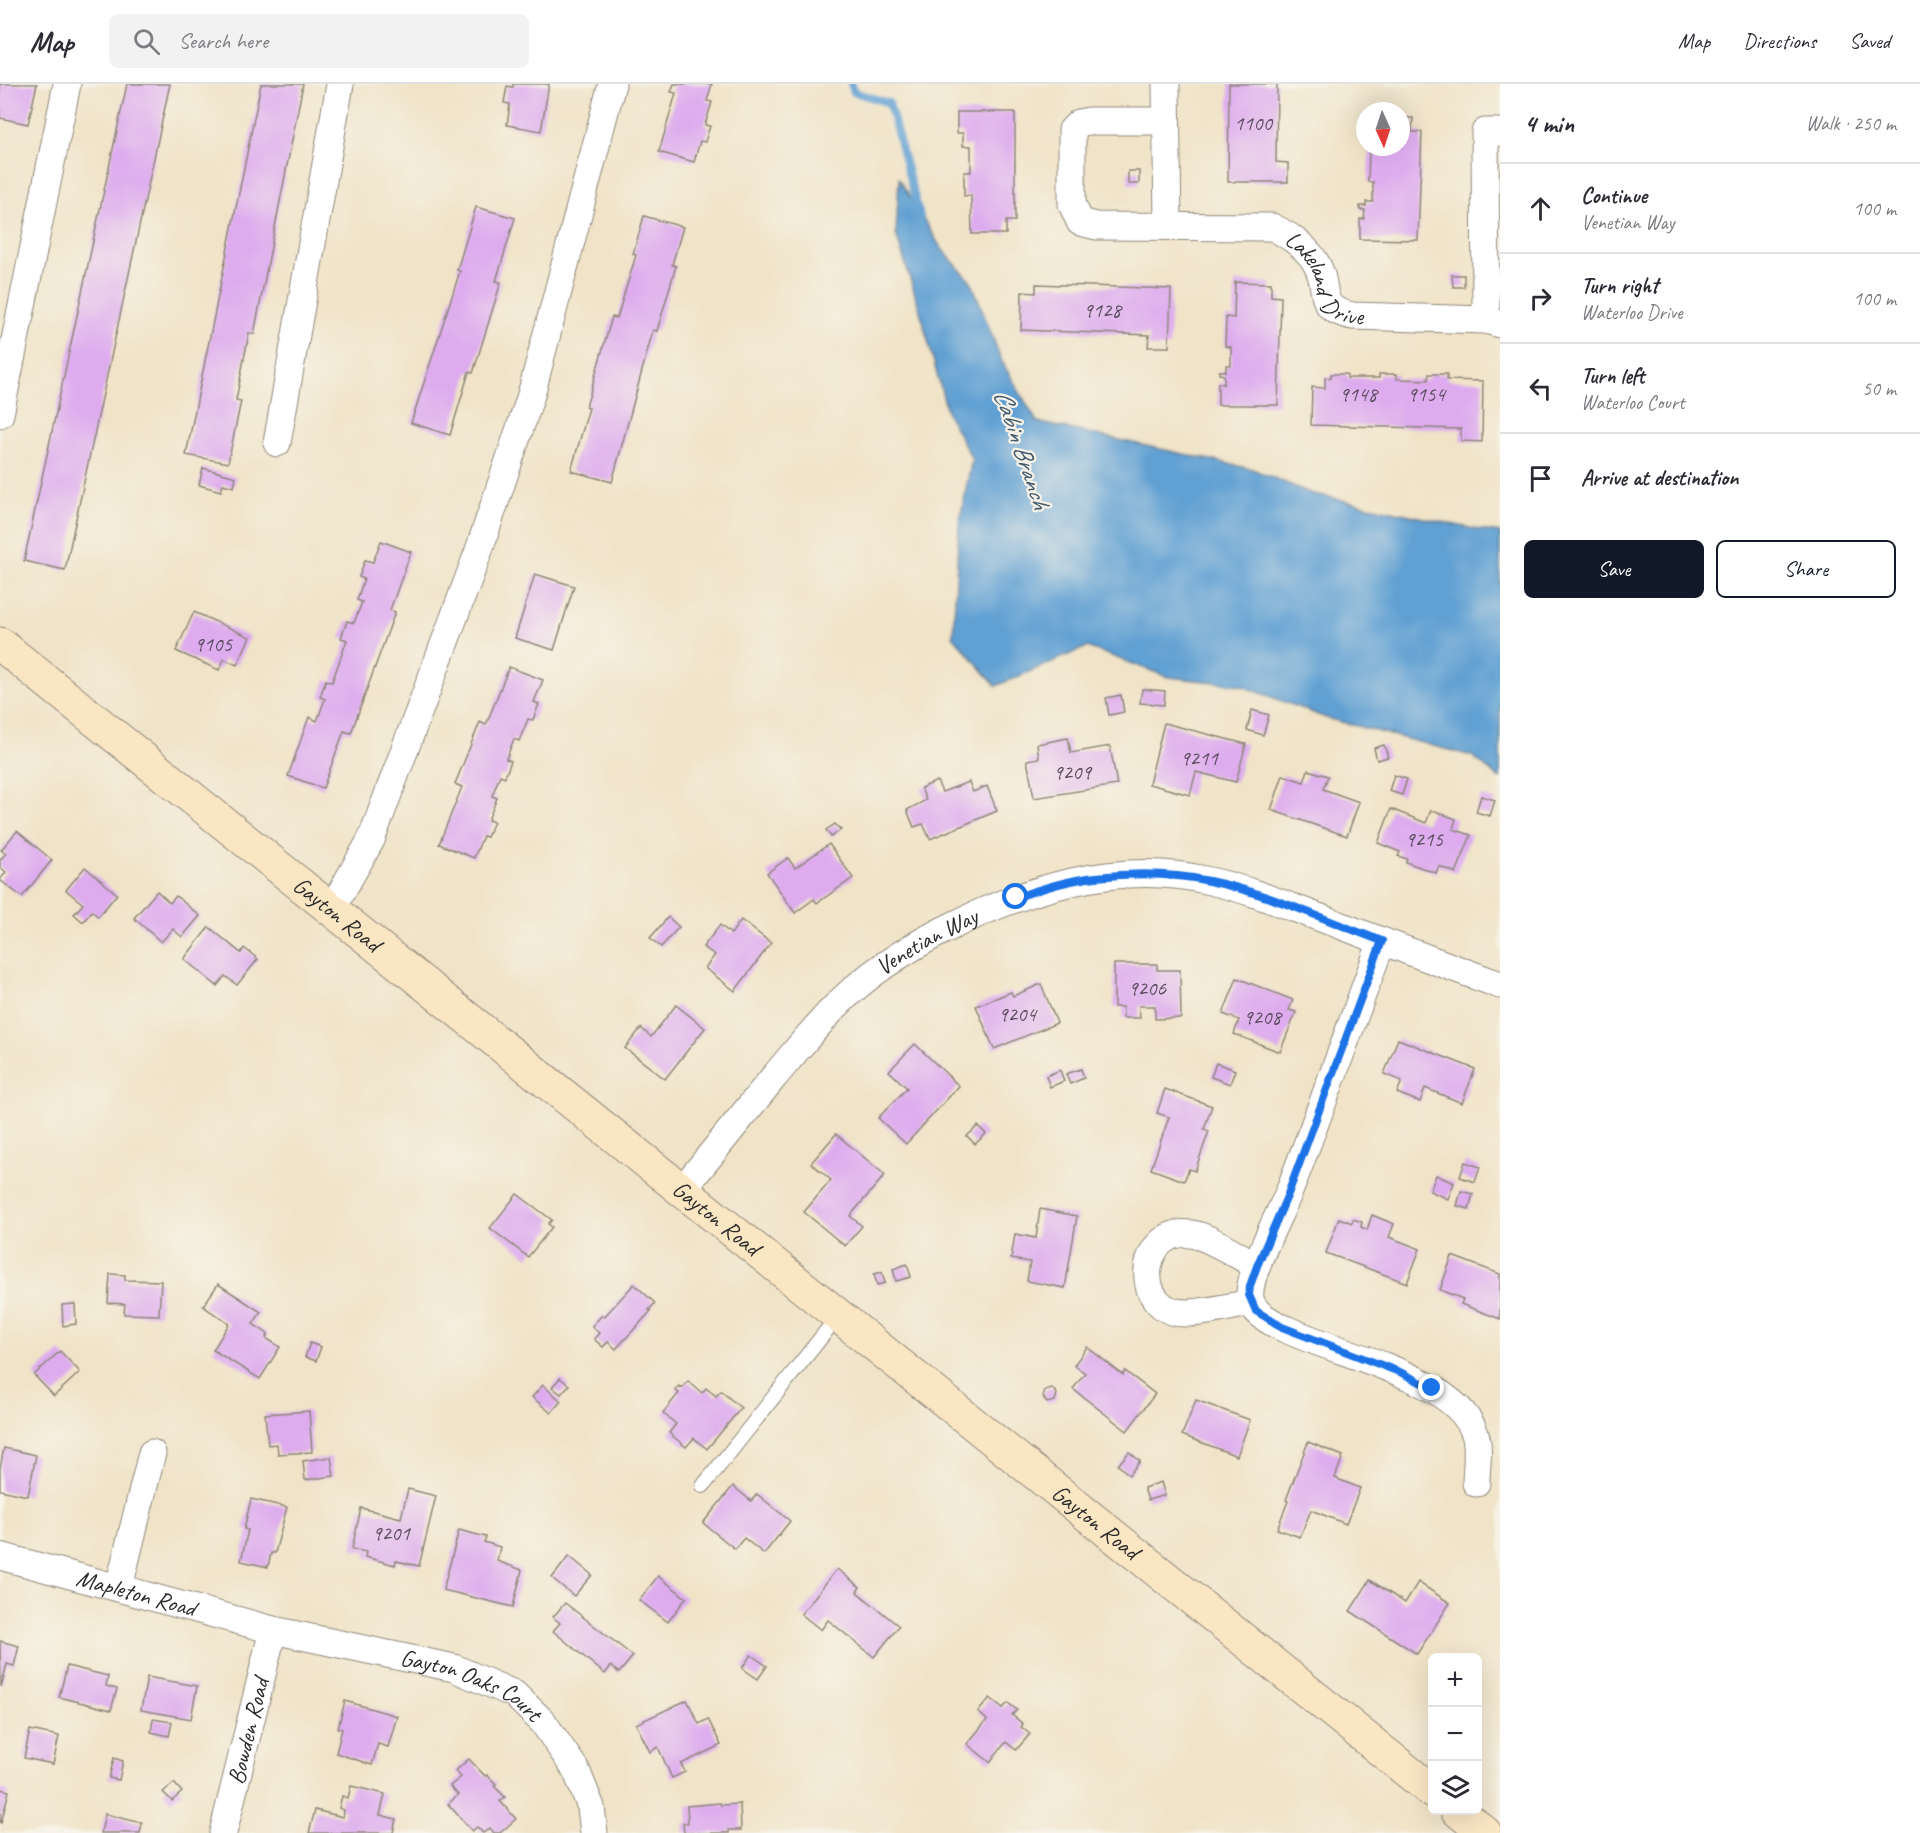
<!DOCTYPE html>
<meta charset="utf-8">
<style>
body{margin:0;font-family:Caveat,sans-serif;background:#f2f2f3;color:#2b2b33}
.controls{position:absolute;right:18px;bottom:18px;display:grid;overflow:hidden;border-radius:9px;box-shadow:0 6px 24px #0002}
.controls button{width:54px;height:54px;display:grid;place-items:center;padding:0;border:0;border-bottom:2px solid #e1e1e2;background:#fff;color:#2b2b33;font:30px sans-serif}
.compass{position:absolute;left:1356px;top:18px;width:54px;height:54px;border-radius:50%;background:#fff;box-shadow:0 6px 24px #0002;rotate:177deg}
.stop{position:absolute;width:18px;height:18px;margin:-14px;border:4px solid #1a73e8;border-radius:50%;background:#fff}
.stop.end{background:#1a73e8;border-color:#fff;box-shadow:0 2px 6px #0008}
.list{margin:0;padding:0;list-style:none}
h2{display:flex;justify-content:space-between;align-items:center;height:78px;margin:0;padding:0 24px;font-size:26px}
h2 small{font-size:20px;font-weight:400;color:#7c7c81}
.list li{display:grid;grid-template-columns:39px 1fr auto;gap:18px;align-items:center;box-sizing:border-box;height:90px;padding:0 24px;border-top:2px solid #e1e1e2}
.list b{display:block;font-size:22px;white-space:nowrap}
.list p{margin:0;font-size:20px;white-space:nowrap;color:#7c7c81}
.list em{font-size:20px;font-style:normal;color:#7c7c81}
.actions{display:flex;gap:12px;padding:18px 24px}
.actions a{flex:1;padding:14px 0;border:2px solid #111827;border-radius:9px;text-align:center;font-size:21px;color:#111827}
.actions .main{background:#111827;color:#fff}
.icon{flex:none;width:33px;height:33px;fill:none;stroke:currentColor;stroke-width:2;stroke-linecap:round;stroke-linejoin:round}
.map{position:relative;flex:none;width:1500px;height:1749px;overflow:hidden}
header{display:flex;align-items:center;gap:36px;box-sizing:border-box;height:84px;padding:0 30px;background:#fff;border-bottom:2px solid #e1e1e2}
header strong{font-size:28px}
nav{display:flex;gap:33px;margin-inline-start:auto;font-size:21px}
.search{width:420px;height:54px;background:#f2f2f3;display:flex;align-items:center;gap:15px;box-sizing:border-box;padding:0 21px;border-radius:9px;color:#7c7c81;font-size:22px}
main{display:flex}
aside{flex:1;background:#fff}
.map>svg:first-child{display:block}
.water{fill:#61a0d3;stroke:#46667f;stroke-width:1.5}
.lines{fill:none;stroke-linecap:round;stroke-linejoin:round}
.stream{stroke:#61a0d3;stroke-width:8}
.building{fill:#ddabee}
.lane-casing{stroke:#8e8779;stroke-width:16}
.street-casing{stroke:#8e8779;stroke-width:29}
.secondary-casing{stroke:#8e8779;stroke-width:35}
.lane{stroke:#fff;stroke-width:14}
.street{stroke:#fff;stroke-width:27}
.secondary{stroke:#fbe6c4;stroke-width:33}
.route{stroke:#1a73e8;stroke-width:8}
.labels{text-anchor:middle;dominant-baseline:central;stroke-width:4.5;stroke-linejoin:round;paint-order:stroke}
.number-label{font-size:21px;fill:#584b5c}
.street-label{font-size:24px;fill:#2b2b2b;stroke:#f7f3e8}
.water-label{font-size:26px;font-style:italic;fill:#415a6e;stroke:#f7f3e8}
</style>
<header>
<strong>Map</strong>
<div class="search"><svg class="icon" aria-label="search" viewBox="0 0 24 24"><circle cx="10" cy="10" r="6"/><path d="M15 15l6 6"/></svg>Search here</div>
<nav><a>Map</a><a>Directions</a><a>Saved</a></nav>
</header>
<main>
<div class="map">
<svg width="1500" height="1749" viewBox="0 0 1500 1749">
<rect width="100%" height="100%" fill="#f7f3e8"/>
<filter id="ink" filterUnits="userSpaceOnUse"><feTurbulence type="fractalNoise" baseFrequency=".0167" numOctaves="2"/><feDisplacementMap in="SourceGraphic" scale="12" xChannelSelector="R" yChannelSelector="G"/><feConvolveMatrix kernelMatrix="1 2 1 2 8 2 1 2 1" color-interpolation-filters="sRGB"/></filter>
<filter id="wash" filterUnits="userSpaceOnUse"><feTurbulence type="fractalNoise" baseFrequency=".008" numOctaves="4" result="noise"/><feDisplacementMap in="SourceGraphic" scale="24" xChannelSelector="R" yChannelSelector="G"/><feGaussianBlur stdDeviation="1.35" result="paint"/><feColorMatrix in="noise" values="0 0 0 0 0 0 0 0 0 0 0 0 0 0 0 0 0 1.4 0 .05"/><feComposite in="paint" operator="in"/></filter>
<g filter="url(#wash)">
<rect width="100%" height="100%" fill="#f0e3c7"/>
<polygon class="water" points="899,95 941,164 972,199 1002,278 1037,338 1252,385 1310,409 1474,445 1500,449 1500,695 1472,672 1326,634 1240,601 1168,593 1087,563 996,602 953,552 959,440 972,375 948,331 919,223 896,150"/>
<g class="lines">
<polyline class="stream" points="851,0 854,8 889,19 920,133"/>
</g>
<g id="blocks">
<g class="building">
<polygon points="0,0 37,0 28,40 0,34"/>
<polygon points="127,0 170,0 65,486 24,477"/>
<polygon points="261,0 303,0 254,250 249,249 236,316 241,317 228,379 186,371"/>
<polygon points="513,0 549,0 541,47 507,41 510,20 504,19 507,2 513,3"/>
<polygon points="674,0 712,0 707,17 712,18 705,41 710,42 705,58 700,57 694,78 659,68 676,9 671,8"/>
<polygon points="1229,0 1277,0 1276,78 1288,79 1288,98 1228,98"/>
<polygon points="957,28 1015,28 1015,137 1006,137 1006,150 972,150 971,111 964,112 964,88 971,88 971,62 963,62 963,49 957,49"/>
<polygon points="1401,34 1413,34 1412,48 1422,48 1418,156 1360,155 1360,135 1364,135 1365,126 1360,126 1360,122 1366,122 1366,118 1373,118 1373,98 1368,98 1369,68 1374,68 1374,63 1401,63"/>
<rect x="1128" y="87" width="11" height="13"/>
<polygon points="476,123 515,134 496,197 501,198 473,289 469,288 450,351 411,339 460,187 457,186"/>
<polygon points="644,132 683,143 672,181 676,182 657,247 653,246 612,398 571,387 589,324 586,323 612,233 617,234 636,171 633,170"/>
<polygon points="1452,191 1464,191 1464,203 1453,203"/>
<polygon points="1235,198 1271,199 1271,212 1281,213 1278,321 1218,321 1218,299 1224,300 1224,291 1219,290 1219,287 1226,287 1226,281 1231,281 1231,263 1225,262 1226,233 1234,234"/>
<polygon points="1036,200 1171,205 1169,263 1148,263 1149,251 1021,246 1022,208 1036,209"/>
<polygon points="1331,290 1347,290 1347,294 1379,294 1379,290 1397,290 1397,295 1428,296 1429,290 1447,290 1447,296 1483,297 1482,358 1461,357 1461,345 1311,341 1312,303 1325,304 1325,293 1331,294"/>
<polygon points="203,384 236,393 234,403 223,400 221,407 199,401"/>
<polygon points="381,457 411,468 390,526 395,528 351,649 344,647 323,704 288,692 309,633 317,637 325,615 320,613 326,596 332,598 347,556 341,554 347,537 354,539 362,518 357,516 364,495 359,493 365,476 373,478"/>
<polygon points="535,490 574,502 554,566 515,554"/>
<polygon points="194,528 250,553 237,581 224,575 219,586 176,567"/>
<polygon points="509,583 543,596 534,618 539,620 533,636 528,635 519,657 514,655 506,675 511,677 505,693 500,691 492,712 497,714 488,736 494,738 487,753 483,752 474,774 439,760 462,703 455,700 480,638 486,641"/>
<polygon points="1142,605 1165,607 1164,621 1140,619"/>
<polygon points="1121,611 1124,628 1109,631 1106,614"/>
<polygon points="1252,626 1269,631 1263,651 1247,646"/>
<polygon points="1164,639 1246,660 1236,698 1196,688 1190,711 1149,700"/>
<polygon points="1068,654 1071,669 1110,662 1117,701 1034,714 1027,676 1039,674 1037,660"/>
<polygon points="1384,661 1388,673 1377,676 1374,664"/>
<polygon points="1308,686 1328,692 1323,705 1359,718 1347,752 1271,726 1283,691 1304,698"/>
<polygon points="1394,691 1407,695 1402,711 1389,707"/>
<polygon points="937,697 942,708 969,698 973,708 987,702 997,727 930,755 923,740 914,743 907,726 926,716 921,704"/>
<polygon points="1481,712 1495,716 1490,732 1476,728"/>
<polygon points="1391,725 1426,739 1431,726 1456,735 1453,745 1471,751 1456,789 1439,782 1436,789 1406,778 1407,775 1398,772 1400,768 1378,759"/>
<polygon points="835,740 841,746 831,753 826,746"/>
<polygon points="17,747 52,776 22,813 0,796 6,788 0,783 0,776 6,769 1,766"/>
<polygon points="829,760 853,794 817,819 814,815 795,829 767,789 788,774 795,784"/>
<polygon points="85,783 117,810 98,833 92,827 83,838 74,830 83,820 66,806"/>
<polygon points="157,807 170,819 176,812 200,832 182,853 173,845 161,858 134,834"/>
<polygon points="668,833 679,843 661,863 650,854"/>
<polygon points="741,836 771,859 735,907 705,884 715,871 703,863 720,841 731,850"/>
<polygon points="209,843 241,869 244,864 258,875 237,901 225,892 217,902 184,875"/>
<polygon points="1114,880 1157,880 1157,886 1180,886 1181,934 1155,935 1155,922 1139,922 1140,934 1123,934 1123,923 1114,923"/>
<polygon points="1237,894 1293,916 1289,926 1296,928 1280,968 1234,950 1239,936 1223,930"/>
<polygon points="1041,900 1057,939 994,965 976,922 1011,908 1013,912"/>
<polygon points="676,921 705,944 665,995 625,964 641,944 651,953"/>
<polygon points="1398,955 1475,985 1462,1019 1425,1004 1420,1018 1397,1009 1402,997 1384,990"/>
<polygon points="915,960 959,1002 906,1060 878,1034 907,1004 889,987"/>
<polygon points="1216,979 1235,986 1230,1000 1211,993"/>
<polygon points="1081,985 1084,994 1070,1000 1066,990"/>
<polygon points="1060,986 1064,997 1050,1003 1046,992"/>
<polygon points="1165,1005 1212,1022 1204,1045 1209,1047 1195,1087 1189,1085 1184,1097 1151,1085 1169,1033 1157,1029"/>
<polygon points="978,1042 986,1050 975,1060 967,1052"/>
<polygon points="836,1050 885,1091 850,1132 862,1142 845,1162 804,1128 831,1096 811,1079"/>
<polygon points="1465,1078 1480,1083 1475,1098 1460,1093"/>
<polygon points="1436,1091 1454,1099 1448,1115 1430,1107"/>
<polygon points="1461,1107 1473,1110 1469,1125 1457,1122"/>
<polygon points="517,1110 552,1136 548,1140 552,1143 528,1173 490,1144"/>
<polygon points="1040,1125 1077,1132 1065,1204 1027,1197 1030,1178 1011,1175 1015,1150 1036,1154"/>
<polygon points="1372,1131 1394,1140 1389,1153 1420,1165 1407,1199 1326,1169 1339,1134 1352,1139 1353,1135 1362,1138 1361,1143 1367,1146"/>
<polygon points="1452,1172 1500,1190 1500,1235 1461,1220 1463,1215 1440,1206"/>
<polygon points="907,1180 911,1193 896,1197 893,1185"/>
<polygon points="882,1188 885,1199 877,1201 874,1190"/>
<polygon points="110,1190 125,1191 125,1196 161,1197 159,1231 124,1230 125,1220 108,1219"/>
<polygon points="218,1200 261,1228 253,1240 268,1250 266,1254 280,1263 260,1295 213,1266 229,1240 203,1222"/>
<polygon points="634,1200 655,1219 649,1226 651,1227 616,1265 608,1258 603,1263 594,1255 599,1249 592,1242 602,1231 604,1233"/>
<polygon points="75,1220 76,1240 63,1242 62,1221"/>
<polygon points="310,1259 321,1263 316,1277 305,1273"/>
<polygon points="1087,1263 1123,1291 1125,1287 1155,1310 1127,1347 1073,1305 1085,1289 1074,1281"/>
<polygon points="60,1267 80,1288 54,1312 34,1291"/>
<polygon points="560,1294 569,1301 561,1310 552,1303"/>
<polygon points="688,1297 702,1309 706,1304 716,1312 721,1307 741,1324 707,1365 694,1354 686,1363 669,1349 676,1340 663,1329 679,1309 675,1306 679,1302 682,1304"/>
<polygon points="543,1301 561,1317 551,1329 532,1313"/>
<polygon points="1052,1304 1057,1310 1055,1317 1047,1319 1043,1313 1045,1306"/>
<polygon points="1196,1316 1250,1336 1237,1372 1182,1351"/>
<polygon points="309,1327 312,1368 278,1370 277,1360 268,1361 265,1330"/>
<polygon points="1308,1358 1343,1372 1335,1394 1360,1404 1346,1440 1311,1426 1300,1453 1277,1445 1288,1417 1286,1416"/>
<polygon points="4,1364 36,1371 28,1412 0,1406 0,1384"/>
<polygon points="1129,1368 1140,1377 1129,1391 1118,1381"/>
<polygon points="331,1373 334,1392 305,1396 303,1377"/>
<polygon points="1161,1398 1165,1411 1148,1416 1144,1404"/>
<polygon points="733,1402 751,1417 757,1410 790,1437 764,1470 744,1454 735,1465 703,1439"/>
<polygon points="408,1405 436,1412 419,1482 396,1477 395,1481 365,1473 366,1468 352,1465 361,1424 401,1434"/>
<polygon points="251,1415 287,1423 275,1469 271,1469 268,1483 241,1477 248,1446 244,1445"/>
<polygon points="459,1446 486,1453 484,1458 500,1463 497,1477 522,1486 513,1523 443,1506"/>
<polygon points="569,1472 592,1491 574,1512 552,1494"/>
<polygon points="837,1485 860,1503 857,1508 899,1542 874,1573 828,1536 821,1546 801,1530"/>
<polygon points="658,1492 686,1514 668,1538 639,1516"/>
<polygon points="1370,1496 1405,1519 1418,1498 1450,1519 1417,1570 1350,1527"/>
<polygon points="565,1519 633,1572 619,1589 611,1582 605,1590 553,1547 560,1539 553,1533"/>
<polygon points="0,1557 19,1562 14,1582 7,1580 1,1603"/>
<polygon points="751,1571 767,1582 758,1595 742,1584"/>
<polygon points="67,1582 108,1592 106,1602 117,1605 111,1626 59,1613"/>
<polygon points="147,1593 197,1602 191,1635 141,1626"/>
<polygon points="990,1614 1003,1624 1008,1619 1017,1626 1012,1631 1023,1640 1021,1643 1030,1650 1016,1666 1006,1658 990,1678 967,1660 987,1636 978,1628"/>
<polygon points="687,1616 699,1640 708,1635 721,1661 681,1680 685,1688 672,1694 658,1663 650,1668 636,1640"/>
<polygon points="345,1617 397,1632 388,1663 378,1660 372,1681 336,1669 342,1645 338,1644"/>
<polygon points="153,1635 172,1638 169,1652 151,1648"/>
<polygon points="30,1646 59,1652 53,1680 24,1674"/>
<polygon points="114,1674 123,1677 119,1696 109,1694"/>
<polygon points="469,1675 485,1692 487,1691 496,1700 494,1702 505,1713 500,1717 516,1735 500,1749 494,1749 490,1744 483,1749 477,1743 472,1747 448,1720 458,1711 450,1702 461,1693 455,1687"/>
<polygon points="174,1699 182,1708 172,1717 163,1708"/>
<polygon points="351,1702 385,1710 380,1731 396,1735 393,1749 309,1749 315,1726 343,1733 344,1726 339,1724 342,1712 348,1714"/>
<polygon points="0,1705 9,1707 1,1739 0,1738"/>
<polygon points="720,1719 721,1721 740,1720 741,1746 729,1746 729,1749 684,1749 683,1739 688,1739 687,1722"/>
<polygon points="105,1730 142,1739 140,1749 101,1749"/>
</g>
</g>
</g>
<g filter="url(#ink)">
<use href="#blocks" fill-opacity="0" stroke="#8e8779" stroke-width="1.5"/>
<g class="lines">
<defs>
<polyline id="lane" points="703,1402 839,1231"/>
<g id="street">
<polyline points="1166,0 1168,141"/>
<path id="s1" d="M1166 37H1089L1079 39 1072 46V120L1080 138 1096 142 1272 143C1289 151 1310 165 1318 183 1330 207 1315 225 1353 232L1486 236 1500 240"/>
<polyline points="1486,236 1485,48 1500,48"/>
<polyline points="0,330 67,0"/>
<polyline points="277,359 340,0"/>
<polyline points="331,826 371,756 478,469 531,311 612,0"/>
<path d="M1382 857C1351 941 1321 1025 1289 1108 1279 1132 1247 1191 1250 1214 1256 1261 1451 1275 1475 1350 1480 1364 1476 1384 1476 1399"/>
<path id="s2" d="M682 1106C712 1069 743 1031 773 994 796 967 818 939 843 915 872 887 907 865 942 847 1024 805 1117 775 1210 797 1251 806 1290 823 1329 837 1386 859 1443 880 1500 901"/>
<path d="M1251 1219C1230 1222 1207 1229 1187 1229 1131 1230 1137 1143 1191 1150 1209 1152 1240 1173 1257 1182"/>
<path id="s3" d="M0 1472 273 1546 454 1584 514 1610 543 1638 576 1686 591 1723 594 1749"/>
<polyline points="119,1503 152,1369"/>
<path id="s4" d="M223 1749 273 1546"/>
</g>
<g id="secondary">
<path id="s5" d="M0 560 1432 1707"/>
<polyline points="1457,1726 1485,1749"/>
</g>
</defs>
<use href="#lane" class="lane-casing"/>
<use href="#street" class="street-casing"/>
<use href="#secondary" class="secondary-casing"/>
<use href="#lane" class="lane"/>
<use href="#street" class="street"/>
<use href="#secondary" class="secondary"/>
</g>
</g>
<g class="lines" filter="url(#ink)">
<path class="route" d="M1016 813C1042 805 1068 796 1096 793 1133 789 1172 789 1209 797 1268 809 1325 836 1382 857L1288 1110 1257 1182 1250 1202 1249 1211 1256 1227 1282 1243 1402 1289 1432 1304"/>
</g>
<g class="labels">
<g class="number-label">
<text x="1253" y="39">1100</text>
<text x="1102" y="226">9128</text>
<text x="1358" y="310">9148</text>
<text x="1426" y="310">9154</text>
<text x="213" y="560">9105</text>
<text x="1199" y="674">9211</text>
<text x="1072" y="688">9209</text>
<text x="1424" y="755">9215</text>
<text x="1147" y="904">9206</text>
<text x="1017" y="930">9204</text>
<text x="1262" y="933">9208</text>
<text x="391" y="1449">9201</text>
</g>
<g class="street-label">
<text stroke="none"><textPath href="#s1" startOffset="462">Lakeland Drive</textPath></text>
<text stroke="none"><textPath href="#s5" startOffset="432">Gayton Road</textPath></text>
<text stroke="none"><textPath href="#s2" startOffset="352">Venetian Way</textPath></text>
<text stroke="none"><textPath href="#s5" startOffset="918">Gayton Road</textPath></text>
<text stroke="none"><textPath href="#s5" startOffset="1404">Gayton Road</textPath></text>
<text stroke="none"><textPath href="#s3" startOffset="141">Mapleton Road</textPath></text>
<text stroke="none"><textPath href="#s3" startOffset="490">Gayton Oaks Court</textPath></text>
<text stroke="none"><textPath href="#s4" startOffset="105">Bowden Road</textPath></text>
</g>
<g class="water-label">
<text transform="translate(1022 365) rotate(71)">Cabin Branch</text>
</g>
</g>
</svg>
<div class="controls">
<button>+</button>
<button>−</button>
<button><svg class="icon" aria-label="layers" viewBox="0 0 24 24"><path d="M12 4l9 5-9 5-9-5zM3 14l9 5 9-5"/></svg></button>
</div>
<svg class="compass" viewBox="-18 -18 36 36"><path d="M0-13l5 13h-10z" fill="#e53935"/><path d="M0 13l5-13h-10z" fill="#7c7c81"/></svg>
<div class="stop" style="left:1016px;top:813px"></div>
<div class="stop end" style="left:1432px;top:1304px"></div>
</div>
<aside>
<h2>4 min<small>Walk · 250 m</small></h2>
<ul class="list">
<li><svg class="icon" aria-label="ahead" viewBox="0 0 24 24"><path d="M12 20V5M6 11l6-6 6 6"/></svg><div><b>Continue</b><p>Venetian Way</p></div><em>100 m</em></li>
<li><svg class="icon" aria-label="right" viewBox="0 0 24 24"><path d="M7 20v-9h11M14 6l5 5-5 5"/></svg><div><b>Turn right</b><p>Waterloo Drive</p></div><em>100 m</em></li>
<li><svg class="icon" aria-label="left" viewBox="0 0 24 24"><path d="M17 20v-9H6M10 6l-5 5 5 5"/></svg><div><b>Turn left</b><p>Waterloo Court</p></div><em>50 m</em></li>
<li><svg class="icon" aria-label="arrive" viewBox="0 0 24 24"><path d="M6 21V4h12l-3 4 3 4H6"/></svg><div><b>Arrive at destination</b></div></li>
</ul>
<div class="actions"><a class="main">Save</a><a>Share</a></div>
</aside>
</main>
